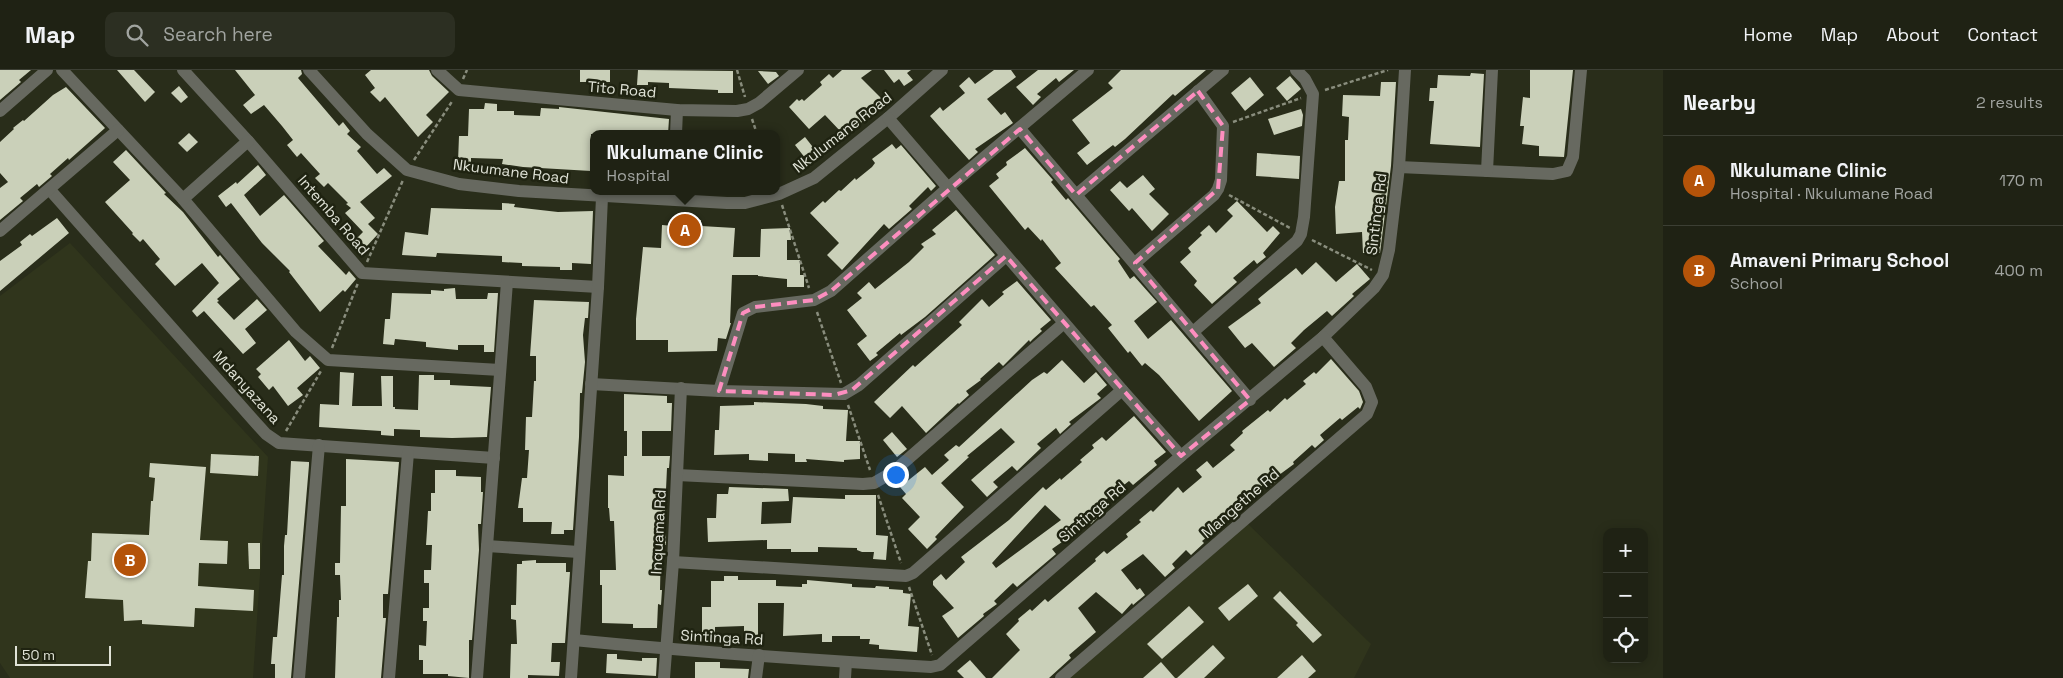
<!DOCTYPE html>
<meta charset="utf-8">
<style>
body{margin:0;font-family:"Space Grotesk",sans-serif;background:#2c2f22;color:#f1f3f6}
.controls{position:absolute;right:15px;bottom:15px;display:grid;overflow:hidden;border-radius:10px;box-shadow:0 2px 12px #0003}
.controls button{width:45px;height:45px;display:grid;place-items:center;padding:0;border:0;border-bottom:1px solid #3c3f34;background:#1f2214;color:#f1f3f6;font:25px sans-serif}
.scale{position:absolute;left:15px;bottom:12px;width:96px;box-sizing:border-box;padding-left:5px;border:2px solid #e0e3d7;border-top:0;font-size:14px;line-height:18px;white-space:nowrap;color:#e0e3d7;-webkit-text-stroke:4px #1f2311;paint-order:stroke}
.you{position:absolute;left:895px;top:404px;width:18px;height:18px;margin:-12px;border:4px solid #fff;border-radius:50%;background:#1a73e8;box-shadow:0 0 0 8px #1a73e833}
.badge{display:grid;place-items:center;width:32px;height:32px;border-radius:50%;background:#b45309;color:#fff;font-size:16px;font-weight:700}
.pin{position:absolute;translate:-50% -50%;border:2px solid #fff;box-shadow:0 1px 5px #0006}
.popup{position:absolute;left:590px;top:60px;width:190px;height:65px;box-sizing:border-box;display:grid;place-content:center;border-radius:10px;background:#1f2214;filter:drop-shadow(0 1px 4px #0005);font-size:16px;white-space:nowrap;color:#a1a4a0}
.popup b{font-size:19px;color:#f1f3f6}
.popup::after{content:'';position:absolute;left:50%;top:100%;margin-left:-10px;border:10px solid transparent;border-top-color:#1f2214}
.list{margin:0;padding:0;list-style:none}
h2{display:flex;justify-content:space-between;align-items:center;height:65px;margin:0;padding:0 20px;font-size:21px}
h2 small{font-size:16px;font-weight:400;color:#a1a4a0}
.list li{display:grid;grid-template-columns:32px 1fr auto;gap:15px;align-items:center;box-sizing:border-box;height:90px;padding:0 20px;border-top:1px solid #3c3f34}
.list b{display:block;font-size:19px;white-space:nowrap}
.list p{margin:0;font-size:16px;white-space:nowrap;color:#a1a4a0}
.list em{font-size:16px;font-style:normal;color:#a1a4a0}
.icon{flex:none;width:28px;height:28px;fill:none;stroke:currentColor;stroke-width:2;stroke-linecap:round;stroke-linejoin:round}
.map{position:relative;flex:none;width:1663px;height:608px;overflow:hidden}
header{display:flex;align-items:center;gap:30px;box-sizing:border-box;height:70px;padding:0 25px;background:#1f2214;border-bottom:1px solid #3c3f34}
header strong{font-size:24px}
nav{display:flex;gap:28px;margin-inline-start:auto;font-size:18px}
.search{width:350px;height:45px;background:#2c2f22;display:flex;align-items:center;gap:12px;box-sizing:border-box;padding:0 18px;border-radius:10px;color:#a1a4a0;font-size:19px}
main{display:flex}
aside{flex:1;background:#1f2214}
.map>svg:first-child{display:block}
.built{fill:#30351c}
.building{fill:#cad0b9;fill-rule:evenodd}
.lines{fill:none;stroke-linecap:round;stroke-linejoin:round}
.path{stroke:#898d7d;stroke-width:2.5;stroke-dasharray:4 2.5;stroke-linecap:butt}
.minor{stroke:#676960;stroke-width:12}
.marked{fill:none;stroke:#fd8ebf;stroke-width:4;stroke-dasharray:10 6;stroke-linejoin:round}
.labels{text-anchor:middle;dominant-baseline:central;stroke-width:5;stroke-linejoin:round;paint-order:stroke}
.street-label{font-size:15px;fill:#e0e3d7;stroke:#1f2311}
</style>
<header>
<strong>Map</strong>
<div class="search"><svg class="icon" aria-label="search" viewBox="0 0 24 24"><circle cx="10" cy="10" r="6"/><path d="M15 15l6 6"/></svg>Search here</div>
<nav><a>Home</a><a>Map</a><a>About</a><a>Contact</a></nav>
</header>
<main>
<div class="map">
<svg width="1663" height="608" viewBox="0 0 1663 608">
<rect width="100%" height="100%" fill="#292d1a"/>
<g class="built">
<polygon points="70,173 268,387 253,608 10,608 0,593 0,226"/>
<polygon points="1248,454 1371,574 1354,608 1065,608"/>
</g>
<g class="building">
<polygon points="0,0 31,0 19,10 21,12 0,30"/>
<polygon points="117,0 134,0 155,22 145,32"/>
<polygon points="235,0 301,0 302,4 298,8 339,56 343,52 350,61 347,64 361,77 357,81 377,104 384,98 392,106 360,132 375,148 368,154 378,164 366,177 357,168 363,162 345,143 351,138 346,134 348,133 328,113 324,117 315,108 320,104 301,83 297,87 287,75 293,70 282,56 264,35 251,44 243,35 255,25"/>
<polygon points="371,0 429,0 432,6 449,22 426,45 433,52 418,67 385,27 380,32 370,22 375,18 365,5"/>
<rect x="580" y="0" width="30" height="12"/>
<polygon points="638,0 733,1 733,23 718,23 718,20 669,18 669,13 648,12 648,15 637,15"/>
<polygon points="842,0 872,0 861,8 881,28 881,32 858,56 854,52 842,63 825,45 809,59 789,37 797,29 799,31 802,29 804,31 822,15 820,12 829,4 833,8"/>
<polygon points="884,0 911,0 907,3 913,10 904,16 899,9 894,13"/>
<polygon points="994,0 1011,0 1016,7 987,29 1001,45 1005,42 1013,53 975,79 978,82 969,90 930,46 940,37 943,41 965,23 959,16 969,7 975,14"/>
<polygon points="1038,0 1074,0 1059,12 1056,8 1037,24 1041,27 1033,35 1016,17"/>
<polygon points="1121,0 1206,0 1175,26 1173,24 1125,69 1115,77 1113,75 1087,95 1077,83 1090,73 1072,50 1113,18 1108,13"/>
<polygon points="1530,0 1573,0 1564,87 1539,86 1539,76 1522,74 1524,56 1520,56 1523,27 1530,28"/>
<polygon points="758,1 776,2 779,6 768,14"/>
<polygon points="1471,3 1484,4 1480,77 1430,74 1434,31 1429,31 1430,18 1437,18 1438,5 1470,6"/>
<polygon points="1290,6 1301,19 1287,31 1276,18"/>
<polygon points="1250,7 1264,25 1245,41 1231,23"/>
<polygon points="1381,12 1396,12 1391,96 1380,183 1363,183 1362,162 1336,164 1335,137 1339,111 1345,111 1345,70 1348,70 1349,47 1342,46 1343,25 1380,26"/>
<polygon points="179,16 188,27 181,33 171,23"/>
<polygon points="66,17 105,58 69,90 68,88 50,104 52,106 39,117 37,114 20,128 23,131 0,150 0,118 8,112 0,103 0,72 14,59 13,58 23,50 24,51 53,25"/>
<polygon points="485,33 497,34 497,41 514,41 514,45 540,46 541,38 559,39 559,37 669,49 668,64 591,64 591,101 523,97 502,94 503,89 471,88 471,92 458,92 459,66 468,66 469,39 484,39"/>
<polygon points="1301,39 1303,45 1302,56 1274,65 1268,49"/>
<polygon points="189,63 198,72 187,82 178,73"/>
<polygon points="805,67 819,85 809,93 795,75"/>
<polygon points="892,74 896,79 901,75 936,116 931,121 928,117 909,136 912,139 889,159 884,154 842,200 827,185 839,173 810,143 823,131 825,133 839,120 841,121 855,108 856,110 872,97 875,93 872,89"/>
<polygon points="1025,78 1053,110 1051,112 1066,130 1068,128 1120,189 1118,191 1130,209 1134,206 1157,232 1134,251 1148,269 1171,250 1232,321 1199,351 1159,305 1145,293 1142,296 1130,281 1128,283 1108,258 1112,255 1094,235 1091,237 1055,198 1061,193 1042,169 1041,171 1028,157 1025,160 989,116 999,108 996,104 1007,95 1006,92"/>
<polygon points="126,80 166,123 164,124 183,142 218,187 220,185 240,209 217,229 219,231 217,232 234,250 257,229 267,240 245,259 256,273 243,284 204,241 197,247 192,241 219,213 202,193 175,216 155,194 160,189 143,169 140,172 132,164 133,163 105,132 130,110 113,92"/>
<polygon points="1257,83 1300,86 1299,109 1256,106"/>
<polygon points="258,95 266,105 244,125 260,146 284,125 324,171 318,176 346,205 349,201 356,209 345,222 343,220 320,242 289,202 290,201 262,173 231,133 226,137 218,126 236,112 237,114"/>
<polygon points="1143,105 1155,119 1149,124 1169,144 1152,161 1132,138 1129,141 1110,120 1120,111 1127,118"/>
<polygon points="1237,131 1267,162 1273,156 1280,163 1263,183 1266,187 1257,194 1254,190 1233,208 1237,212 1212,234 1194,215 1197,211 1180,192 1191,182 1188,178 1202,165 1200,163 1209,155 1216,163 1233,146 1227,140"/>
<polygon points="502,133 515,134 514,137 558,142 593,141 591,194 572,193 572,200 560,200 560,197 522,196 522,193 502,192 502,186 437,183 436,187 402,185 405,162 428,165 431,138 502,140"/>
<polygon points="956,140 995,185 925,247 901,265 900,263 876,283 878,285 870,291 857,274 867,266 847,240 862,228 857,223 869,212 875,219 909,192 924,177 921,174 936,164 932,160"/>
<polygon points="57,148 69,163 0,221 0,191 22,175 20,172 30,164 32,166"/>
<polygon points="674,149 701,150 701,156 735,158 733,187 760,187 761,159 790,158 791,170 787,170 787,190 800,190 800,205 804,205 804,217 787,217 787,209 758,206 758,205 732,205 730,253 731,253 726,269 718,268 717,281 668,282 668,270 636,270 636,249 643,177 661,178 662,155 673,156"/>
<polygon points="1316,192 1336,212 1357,194 1370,209 1352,224 1354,226 1332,246 1327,241 1304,260 1291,273 1296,278 1274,297 1252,273 1245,278 1228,257 1261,233 1258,229 1296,198 1302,205"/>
<polygon points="1017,211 1051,250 1040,259 1042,261 1033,269 1030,272 1029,270 1003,296 999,292 980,309 981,310 966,321 969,325 959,334 958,333 926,363 902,336 890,348 874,332 913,295 915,297 962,255 959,252 982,229 989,237 1004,224 1002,222"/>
<polygon points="455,218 456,229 487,229 488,223 498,223 494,282 484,282 484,275 458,275 458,280 426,277 426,272 395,269 394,275 383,274 385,249 390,249 392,223 431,224 431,220 444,221 444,219"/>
<polygon points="534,230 589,232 588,248 585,248 583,265 585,292 582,323 580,323 579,367 573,460 564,460 564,464 551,464 552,452 523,452 523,438 518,438 522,408 527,408 529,380 525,380 526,347 532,347 534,311 536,311 536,286 530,286"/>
<polygon points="289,270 305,291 310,286 320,298 297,318 303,325 288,336 273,316 269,320 258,307 261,304 256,299"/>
<polygon points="1331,289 1359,321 1363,332 1360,339 1358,337 1342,350 1340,348 1320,365 1324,370 1315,378 1312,375 1293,392 1294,394 1279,405 1281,407 1271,416 1267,412 1223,446 1225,448 1215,456 1217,459 1202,471 1204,473 1191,485 1186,480 1172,494 1175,498 1165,507 1143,484 1121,500 1137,520 1140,518 1145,525 1133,535 1132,533 1122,544 1096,522 1078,538 1096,562 1069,585 1071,588 1049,608 992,608 1020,580 1006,564 1019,551 1018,549 1030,539 1032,541 1045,529 1048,532 1096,491 1095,489 1104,481 1107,484 1128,467 1126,464 1141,452 1139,450 1151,440 1153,442 1178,417 1183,423 1202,407 1196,400 1207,391 1213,398 1235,380 1230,375 1243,363 1242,361 1268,340 1270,342 1285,328 1287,330 1306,314 1303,311 1314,302 1316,304"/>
<polygon points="1062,290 1084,313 1096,302 1107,315 1097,324 1101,328 1069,352 1071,354 1060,364 1056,358 1037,374 1041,378 1017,401 1012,396 993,412 998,417 987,427 971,410 1015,372 1001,358 967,386 969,387 941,413 964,437 935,467 937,469 927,479 908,459 920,447 902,428 906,424 900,417 925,397 932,405 949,390 944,385 956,375 959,377 1032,310 1044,302 1047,304"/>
<polygon points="340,302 354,303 352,336 382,336 381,306 393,306 393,337 395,337 395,339 418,340 419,305 434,305 434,310 450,310 450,315 491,317 487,367 452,368 420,367 420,360 394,359 394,366 381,365 381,361 319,357 320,334 339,335"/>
<polygon points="624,324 667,326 667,333 672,333 671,361 642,361 642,386 670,386 669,398 667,398 664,463 666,463 666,475 661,475 660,520 662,520 661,535 658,534 657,558 633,558 633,554 602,553 602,515 600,515 600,500 616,500 614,451 610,451 609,438 608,438 608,405 624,406 624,386 627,386 627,361 624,361"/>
<polygon points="754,332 806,334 823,336 823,339 848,340 846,371 860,371 860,389 844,390 844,392 806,389 807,392 795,392 795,384 768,383 768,391 749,390 749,384 714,385 715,360 719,360 720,336 754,335"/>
<path d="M1134 346 1166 382 1154 391 1157 395 1133 415 1129 411 1111 425 1094 441 1099 446 1091 454 1089 452 1073 467 1072 465 1052 479 1056 484 1017 517 1013 513 994 531 997 534 983 544 984 546 958 568 942 546 954 538 933 515V511L941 504 946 510 965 492 961 487 1009 450 1043 417 1046 420 1060 408 1061 410 1082 392 1080 390 1094 378 1092 375 1102 367 1106 371ZM1045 435 1061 450 996 498 992 493Z"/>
<polygon points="892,362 907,379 897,387 883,370"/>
<polygon points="211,384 259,386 258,406 210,403"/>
<polygon points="346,389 399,392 388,524 383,524 383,548 386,548 381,608 335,608 337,547 339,547 339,530 341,530 340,505 335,505 335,493 340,493 341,436 346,436"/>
<polygon points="291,391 309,392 309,395 291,608 275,608 275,594 271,594 273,567 277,567 282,505 284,505 284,476 285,465 287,465"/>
<polygon points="150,393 206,397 200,470 228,471 227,494 199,493 198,516 254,520 253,541 195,538 194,557 142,554 142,550 124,551 123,530 85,528 88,491 91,491 92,463 149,465 151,431 153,431 155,408 149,407"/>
<polygon points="435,400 456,400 456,406 481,407 481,422 483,422 481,454 478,454 479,480 472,570 469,570 469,608 448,606 448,604 423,604 423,590 419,590 419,575 426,576 427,551 423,551 423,538 429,538 429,513 424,513 424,500 431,500 432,475 426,475 427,460 428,441 431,441 431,423 435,423"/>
<polygon points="729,417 788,419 789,431 762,432 761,454 791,453 793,427 845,429 845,425 876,425 876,465 888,466 886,490 873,489 874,482 862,482 857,480 857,478 818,477 818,482 791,482 791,479 767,479 767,470 708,472 707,448 716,448 717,424 728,424"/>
<polygon points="248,473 260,473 260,499 249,499"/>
<polygon points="536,490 536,493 566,493 566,502 570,502 565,573 552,573 551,592 560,592 559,606 528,605 528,608 510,608 511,574 517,574 516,550 511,549 511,535 516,535 517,494 522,494 522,491"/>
<polygon points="724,506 738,506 738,510 776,510 776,516 802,517 802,514 807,514 807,510 852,514 852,517 875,518 876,516 889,517 889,519 903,520 903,523 911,524 908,556 919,557 917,582 879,579 879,575 869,574 870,569 860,569 860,566 832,566 832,572 822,572 822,564 783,566 784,533 758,533 758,565 744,565 744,556 715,557 715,564 702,564 702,537 711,537 711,511 724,511"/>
<polygon points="1248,514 1258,526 1229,551 1218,538"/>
<polygon points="1280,521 1322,565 1313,573 1296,555 1298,553 1273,528"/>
<polygon points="1189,536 1204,552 1162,589 1147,574"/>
<polygon points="1213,575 1225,588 1204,608 1177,608"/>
<polygon points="607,584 617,584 617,589 642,591 642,588 657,588 656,606 606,603"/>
<polygon points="1302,585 1316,601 1308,608 1277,608"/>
<polygon points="970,590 986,608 964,608 957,601"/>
<polygon points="695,592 720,592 720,598 749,599 748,608 695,608"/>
<polygon points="1161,592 1175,608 1143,608"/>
</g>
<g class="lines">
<g class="path">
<polyline points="737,0 745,27"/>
<polyline points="463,9 467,0"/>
<polyline points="1325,20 1388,0"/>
<polyline points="752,49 757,64"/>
<polyline points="1233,52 1301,28"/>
<polyline points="414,90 453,30"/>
<polyline points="1229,125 1290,158"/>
<polyline points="782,135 809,218"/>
<polyline points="1312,170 1372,200"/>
<polyline points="367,192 403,110"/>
<polyline points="817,242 841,313"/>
<polyline points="332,278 358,213"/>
<polyline points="848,335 870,400"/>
<polyline points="286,361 321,301"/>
<polyline points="878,425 901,493"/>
<polyline points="909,517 932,585"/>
</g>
<g class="minor">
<polyline points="62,0 183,129 296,262 328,290 500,300"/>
<polyline points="183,0 248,71 362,203 598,217"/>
<polyline points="309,0 367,64 407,100 459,114 519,121 727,133 745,133 779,124 814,108 888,48 942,0"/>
<polyline points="437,0 459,20 677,40 737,41 748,39 759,33 798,0"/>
<polyline points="0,41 47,0"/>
<polyline points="888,48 1122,320 1181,386"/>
<polyline points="1020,59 1250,330"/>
<polyline points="676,64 677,40"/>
<polyline points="1399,97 1553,104 1567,101 1573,87 1581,0"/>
<polyline points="1487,101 1492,0"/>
<polyline points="50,120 256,353 266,364 279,373 494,388"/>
<polyline points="1076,125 1223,0"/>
<polyline points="183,129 248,71"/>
<polyline points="0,161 118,60"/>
<polyline points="1135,193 1214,125 1218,119 1221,110 1223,56 1198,21"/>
<polyline points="1193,262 1297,171 1301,164 1304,147 1313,24 1305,9 1296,0"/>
<polyline points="591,314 719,321 844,324 859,315 1006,186"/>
<polyline points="719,321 743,243 755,237 814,230 831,221 949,117 1088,0"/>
<polyline points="677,405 863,414 874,413 893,402 1064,253"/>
<polyline points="487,476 579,482"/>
<polyline points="673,492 906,506 913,503 1122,320"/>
<path d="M574 570C693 582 812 590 931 597L940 595 1181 386 1323 267 1374 218 1383 205 1389 180 1399 97 1405 0"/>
<polyline points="299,608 319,375"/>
<polyline points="389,608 408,383"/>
<polyline points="477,608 507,212"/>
<polyline points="571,608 598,217 602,127"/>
<polyline points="664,608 673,492 681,318"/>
<polyline points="756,608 759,585"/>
<polyline points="845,608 846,592"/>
<polyline points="1061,608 1367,344 1372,332 1366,317 1323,267"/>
</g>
</g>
<path class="marked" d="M1198 21 1223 56 1218 119 1135 193 1250 330 1181 386 1006 186 852 320 834 325 719 321 743 243 755 237 814 230 831 221 1020 59 1076 125Z"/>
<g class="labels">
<g class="street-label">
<text transform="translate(622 19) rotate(5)">Tito Road</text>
<text transform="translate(842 62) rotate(-38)">Nkulumane Road</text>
<text transform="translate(511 101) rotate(7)">Nkuumane Road</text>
<text transform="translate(1376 144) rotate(-83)">Sintinga Rd</text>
<text transform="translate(334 145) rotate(49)">Intemba Road</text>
<text transform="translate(247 317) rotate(48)">Mdanyazana</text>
<text transform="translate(1240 433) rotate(-41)">Mangethe Rd</text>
<text transform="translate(1092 442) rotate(-41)">Sintinga Rd</text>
<text transform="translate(658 462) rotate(-87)">Inquama Rd</text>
<text transform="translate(722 567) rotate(3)">Sintinga Rd</text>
</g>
</g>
</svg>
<div class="controls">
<button>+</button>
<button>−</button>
<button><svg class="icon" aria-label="locate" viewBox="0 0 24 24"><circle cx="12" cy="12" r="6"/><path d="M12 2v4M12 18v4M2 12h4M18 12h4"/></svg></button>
</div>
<div class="scale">50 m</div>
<div class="you"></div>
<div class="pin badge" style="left:685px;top:160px">A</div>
<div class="popup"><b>Nkulumane Clinic</b>Hospital</div>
<div class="pin badge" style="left:130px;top:490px">B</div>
</div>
<aside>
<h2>Nearby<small>2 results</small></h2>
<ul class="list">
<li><span class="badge">A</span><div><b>Nkulumane Clinic</b><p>Hospital · Nkulumane Road</p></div><em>170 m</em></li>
<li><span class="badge">B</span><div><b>Amaveni Primary School</b><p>School</p></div><em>400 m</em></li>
</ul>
</aside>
</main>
